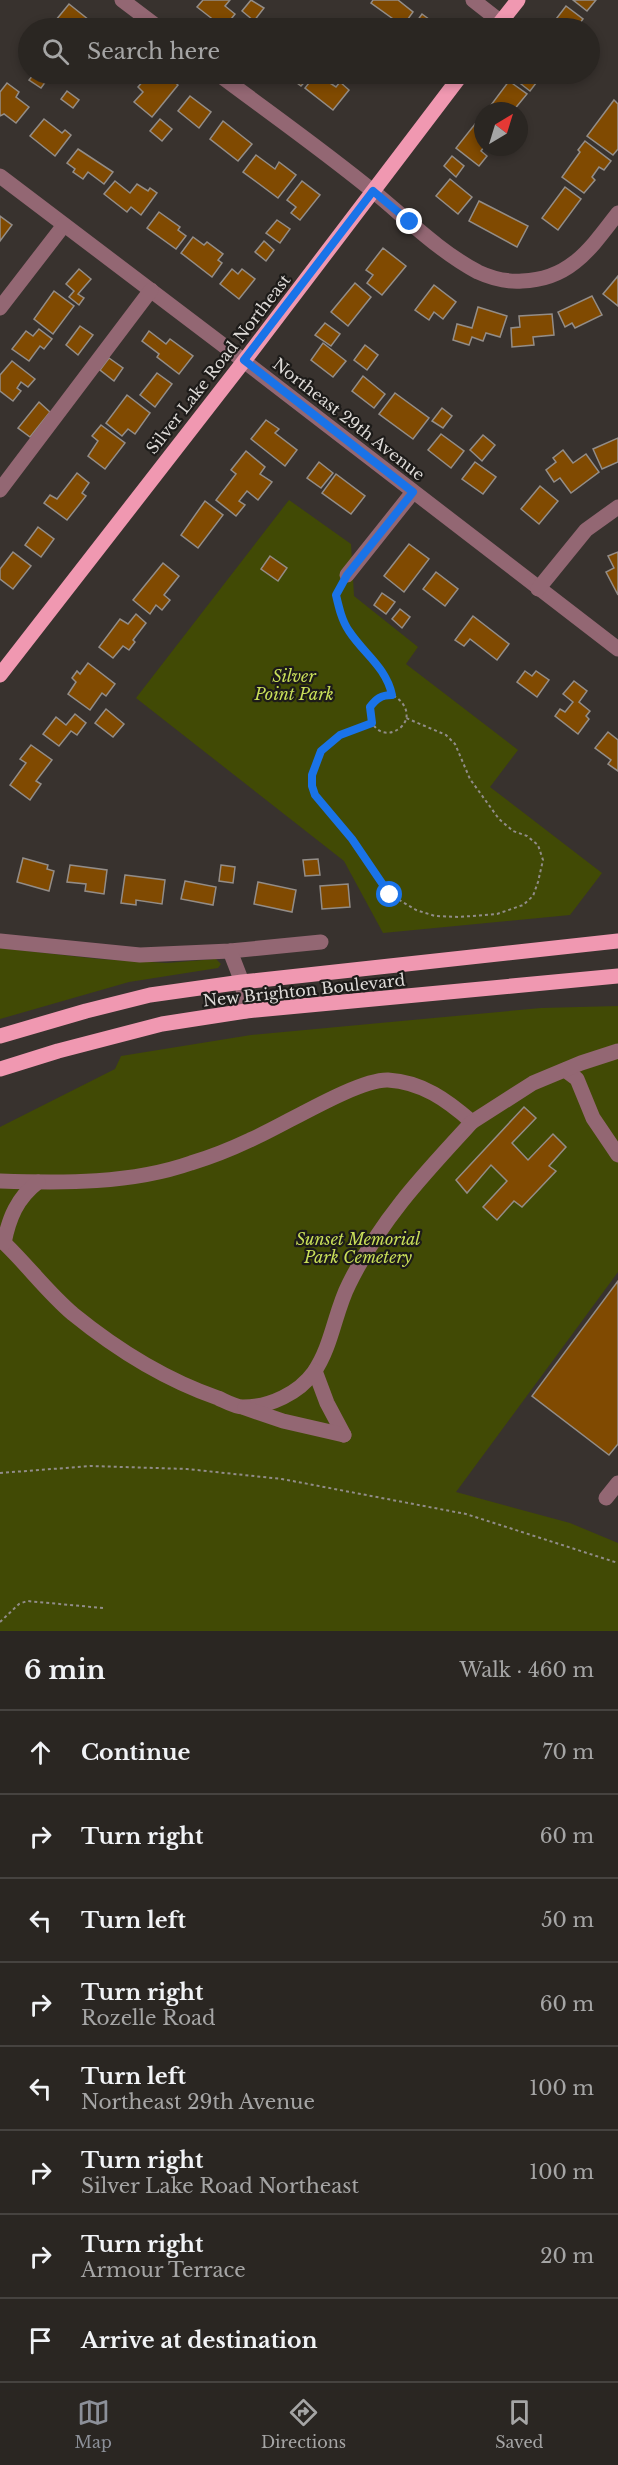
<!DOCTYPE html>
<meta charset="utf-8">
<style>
body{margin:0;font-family:"Libre Baskerville",serif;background:#36322f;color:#f1f3f6}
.compass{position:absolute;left:474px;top:102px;width:54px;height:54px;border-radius:50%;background:#2a2622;box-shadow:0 3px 9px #0003;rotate:38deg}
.stop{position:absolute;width:18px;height:18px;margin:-14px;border:4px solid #1a73e8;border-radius:50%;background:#fff}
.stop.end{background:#1a73e8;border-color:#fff;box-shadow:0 2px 6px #0008}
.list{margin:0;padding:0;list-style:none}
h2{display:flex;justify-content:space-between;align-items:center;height:78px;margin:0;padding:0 24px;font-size:26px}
h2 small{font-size:20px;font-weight:400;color:#a5a5a5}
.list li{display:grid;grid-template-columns:39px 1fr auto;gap:18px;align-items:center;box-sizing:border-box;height:84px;padding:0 24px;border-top:2px solid #464340}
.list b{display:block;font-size:22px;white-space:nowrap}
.list p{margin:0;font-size:20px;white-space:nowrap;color:#a5a5a5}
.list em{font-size:20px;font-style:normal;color:#a5a5a5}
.icon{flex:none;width:33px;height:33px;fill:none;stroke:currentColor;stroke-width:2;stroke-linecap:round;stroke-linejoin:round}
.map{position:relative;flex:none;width:618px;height:1631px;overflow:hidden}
.search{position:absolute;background:#2a2622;box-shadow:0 3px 9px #0003;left:18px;right:18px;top:18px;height:66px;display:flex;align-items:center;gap:15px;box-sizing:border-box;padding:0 21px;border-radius:33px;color:#a5a5a5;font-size:22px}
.sheet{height:750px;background:#2a2622}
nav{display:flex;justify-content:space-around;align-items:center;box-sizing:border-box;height:84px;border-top:2px solid #464340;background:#2a2622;font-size:16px;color:#a5a5a5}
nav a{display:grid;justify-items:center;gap:3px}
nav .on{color:#8c9099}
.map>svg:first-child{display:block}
.green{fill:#414a05}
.building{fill:#804a01;stroke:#938d88;stroke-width:1.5}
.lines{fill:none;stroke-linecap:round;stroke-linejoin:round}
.path{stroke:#918c89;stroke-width:2;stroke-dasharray:3 3;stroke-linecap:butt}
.minor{stroke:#936773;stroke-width:15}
.major{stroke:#f098b1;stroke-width:15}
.route{stroke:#1a73e8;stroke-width:8}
.labels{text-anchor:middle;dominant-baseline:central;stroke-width:4.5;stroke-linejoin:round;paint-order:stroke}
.street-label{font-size:16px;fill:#dddad7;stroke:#1d1b19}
.park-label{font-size:16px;font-style:italic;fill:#c9df59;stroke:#1d1b19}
</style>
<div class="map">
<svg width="618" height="1631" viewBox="0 0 618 1631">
<rect width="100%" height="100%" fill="#38322e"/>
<g class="green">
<polygon points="289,500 351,544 354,596 418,647 406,664 518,750 490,787 602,873 570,915 383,933 344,861 136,698"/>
<polygon points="0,948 99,959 167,963 216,959 221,964 218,968 129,982 0,1019"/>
<polygon points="618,1006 618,1272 456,1492 570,1523 618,1543 618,1631 0,1631 0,1127 115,1069 121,1056 251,1035 541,1008"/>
</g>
<g class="building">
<polygon points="203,0 230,0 225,6 235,14 224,28 197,7"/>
<polygon points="251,0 264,8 254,21 242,11"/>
<polygon points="373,0 398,0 413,12 403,26 371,3"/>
<polygon points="573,0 596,0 587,11"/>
<polygon points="69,4 99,28 60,28 62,25 56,20"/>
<polygon points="566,6 583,19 576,28 552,28 550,27"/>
<polygon points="422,14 441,28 412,28"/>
<polygon points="249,20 258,26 262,20 270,26 268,28 243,28"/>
<polygon points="34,74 45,74 49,77 41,88 29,80"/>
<polygon points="149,74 164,74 178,85 152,117 134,102 143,92 138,87"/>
<polygon points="285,74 312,74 301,86"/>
<polygon points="316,74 336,87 340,82 349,90 333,110 305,88"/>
<polygon points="515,74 543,74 530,91 512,77"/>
<polygon points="509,81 527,94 513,111 499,111 491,105"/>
<polygon points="7,83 19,92 16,97 29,107 16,123 4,114 0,116 0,92"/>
<polygon points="67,91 79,100 73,108 61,99"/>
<polygon points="190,96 211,112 199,128 178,111"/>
<polygon points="614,100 618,104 618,149 613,155 587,136"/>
<polygon points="44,119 62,133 65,130 71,135 55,156 30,136"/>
<polygon points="160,119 172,129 162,141 150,131"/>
<polygon points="479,119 483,122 484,147 481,151 487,156 479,166 456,148"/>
<polygon points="223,121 252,144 238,161 210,139"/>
<polygon points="585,141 611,161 604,170 599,167 592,177 595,180 584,193 562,177 580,152 578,150"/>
<polygon points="78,149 113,172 104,184 88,172 83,179 73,172 75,169 67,163"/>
<polygon points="256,155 275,169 279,162 296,175 278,198 243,172"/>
<polygon points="452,156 464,166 456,177 444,166"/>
<polygon points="450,179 472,197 458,214 436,196"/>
<polygon points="115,181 130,193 137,184 148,191 150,188 157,193 141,215 131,207 127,212 104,194"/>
<polygon points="302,181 320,195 300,220 291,213 296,207 287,200"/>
<polygon points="565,187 581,199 558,230 542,218"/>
<polygon points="479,201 528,226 517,247 469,221"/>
<polygon points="159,212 180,227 178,230 186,236 176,249 147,228"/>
<polygon points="0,216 12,225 0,241"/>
<polygon points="277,220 290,229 280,243 266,233"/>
<polygon points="193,237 204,245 207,242 223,254 218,260 222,263 212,277 181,253"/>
<polygon points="264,241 274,250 266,261 255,252"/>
<polygon points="383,248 406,266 382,295 367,283 373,275 366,270"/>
<polygon points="79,269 91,279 78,294 84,298 79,305 69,297 74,291 66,284"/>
<polygon points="232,269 238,274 242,269 255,279 239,299 220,284"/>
<polygon points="618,276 618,306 603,294"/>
<polygon points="355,283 371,297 348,326 331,312"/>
<polygon points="434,285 456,302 443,319 434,312 429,320 415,310"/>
<polygon points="54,291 74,306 53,334 34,319"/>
<polygon points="592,296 602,315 575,328 572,323 565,327 558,312"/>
<polygon points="478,307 507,316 500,337 486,333 483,341 472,337 469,345 453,340 457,324 472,328"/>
<polygon points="552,314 554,335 533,337 534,345 512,347 511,328 520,327 519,316"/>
<polygon points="325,323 340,334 331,346 315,335"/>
<polygon points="80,326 93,335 78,355 66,345"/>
<polygon points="39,329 52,339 44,349 40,346 29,361 12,349 26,331 33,336"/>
<polygon points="149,331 166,344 170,339 193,356 179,374 157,357 159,354 142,341"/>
<polygon points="323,343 346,361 333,377 311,360"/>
<polygon points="365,345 378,355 367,370 354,360"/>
<polygon points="109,358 123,368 114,381 100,370"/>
<polygon points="12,361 35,379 28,387 21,382 17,388 21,391 13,401 0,391 0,375"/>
<polygon points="157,373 172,384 155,407 140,395"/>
<polygon points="363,376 385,394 374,408 352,391"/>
<polygon points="395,393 429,418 413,439 379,414"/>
<polygon points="127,395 150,413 135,434 128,429 122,436 106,423"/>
<polygon points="39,402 50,412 30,437 18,428"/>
<polygon points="442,408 452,416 443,428 432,421"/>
<polygon points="266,420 279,429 275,433 297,450 285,466 251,439"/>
<polygon points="101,425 125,443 105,469 88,456 98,441 92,436"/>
<polygon points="441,434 464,451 451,468 428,450"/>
<polygon points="483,435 495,445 482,461 470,450"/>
<polygon points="618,438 618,462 602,469 593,449"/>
<polygon points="563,450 573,463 586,454 599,472 571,493 560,478 554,482 546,470 556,462 553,458"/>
<polygon points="246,451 265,467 260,474 272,482 258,500 247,491 239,501 245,505 236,516 216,500 236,474 231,470"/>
<polygon points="319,462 333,473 321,488 307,478"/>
<polygon points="475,462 496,477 483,494 462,479"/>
<polygon points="77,473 89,483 82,493 86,496 67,520 44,503 50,495 57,499"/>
<polygon points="336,474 365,496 351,514 322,493"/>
<polygon points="540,486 558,501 539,524 521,509"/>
<polygon points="205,501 223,515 198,548 181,535"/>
<polygon points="38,527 54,539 41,557 25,545"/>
<polygon points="409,544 429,559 404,592 384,576"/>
<polygon points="13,552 31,566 13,589 0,579 0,569"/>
<polygon points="618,552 618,595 606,572 614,568 608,556"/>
<polygon points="270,556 287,568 278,581 261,569"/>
<polygon points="163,563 179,576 164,595 170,600 162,610 156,605 150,614 133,600"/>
<polygon points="436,572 458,589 445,606 423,589"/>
<polygon points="382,593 395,602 386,614 374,605"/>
<polygon points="400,609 410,617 402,628 392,619"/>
<polygon points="136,614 146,623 133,640 135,642 129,650 123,646 113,658 99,647 120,619 128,624"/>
<polygon points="473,616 509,644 497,660 470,639 464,646 455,640"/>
<polygon points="88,663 115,684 106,696 102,693 90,710 68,694 76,682 72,678 77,671 80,674"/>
<polygon points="525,671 532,676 536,671 549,680 537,697 517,682"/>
<polygon points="574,681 587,691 579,702 590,711 586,716 589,719 578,734 555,716 560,709 565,712 573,702 563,694"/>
<polygon points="106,709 124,724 113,737 95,723"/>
<polygon points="75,714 86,723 77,735 71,731 59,746 43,734 56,717 66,725"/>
<polygon points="608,732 618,740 618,771 608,764 611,760 595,748"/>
<polygon points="31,745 52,760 36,781 41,784 30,800 10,785 26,763 20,759"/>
<polygon points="23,858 48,865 47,869 54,871 49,891 17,882"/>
<polygon points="318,859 320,875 305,876 303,860"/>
<polygon points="70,865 107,870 104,894 85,891 86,884 67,882"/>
<polygon points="221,865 235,867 233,883 219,881"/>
<polygon points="125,875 165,880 162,904 136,900 136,905 121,903"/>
<polygon points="185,881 216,887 213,905 181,899"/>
<polygon points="258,882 296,890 292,912 254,904"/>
<polygon points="348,884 350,907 322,909 320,886"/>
<polygon points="524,1107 536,1118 512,1143 528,1160 553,1134 566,1147 549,1166 556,1171 522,1207 514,1201 497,1220 483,1207 507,1181 491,1165 467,1193 456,1180"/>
<polygon points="618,1281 618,1444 609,1455 532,1396"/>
</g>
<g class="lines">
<g class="path">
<path d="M340 588 336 595C339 608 342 621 349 631 364 654 386 667 392 695 405 701 413 717 400 728 372 749 352 694 392 695"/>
<polyline points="372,723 340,735 321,751 312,775 312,786 315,795 352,839 391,895 416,910 435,916 459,917 497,914 523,905 533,896 538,882 543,860 538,845 527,836 513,831 499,819 470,779 455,744 446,735 406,718"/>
<polyline points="0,1473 91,1466 187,1469 282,1479 466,1514 618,1563"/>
<polyline points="0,1622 19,1604 27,1601 103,1608"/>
</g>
<g class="minor">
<polyline points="122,0 159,28"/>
<polyline points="473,0 501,22"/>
<path d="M218 74C270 113 324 151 374 192 407 219 440 252 478 272 491 278 508 282 522 281 570 280 591 248 618 213"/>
<polyline points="0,176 244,361 618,649"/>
<polyline points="0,308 64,225"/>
<polyline points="0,490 151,290"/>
<polyline points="347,575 413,492"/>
<polyline points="538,589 586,530 618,507"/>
<polyline points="0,941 140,955 230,951 321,942"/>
<polyline points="230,951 242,982 246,1011"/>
<polyline points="565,1070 577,1079 593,1118 618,1155"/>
<path d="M0 1181C63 1183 131 1184 191 1163 211 1157 231 1149 250 1140 283 1126 357 1079 388 1080 422 1082 447 1100 472 1122L533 1083 581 1063 618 1051"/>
<path d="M0 1239C26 1263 46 1291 73 1314 116 1349 166 1380 218 1398 225 1401 235 1407 243 1407 270 1407 299 1393 314 1372 332 1346 335 1311 349 1284 381 1219 424 1174 472 1122"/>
<path d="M4 1243C9 1218 17 1198 38 1182"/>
<polyline points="315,1371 327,1403 344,1435"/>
<polyline points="245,1408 283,1421 344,1435"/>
<polyline points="606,1498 618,1483"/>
</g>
<g class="major">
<polyline points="496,28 518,0"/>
<polyline points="0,675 244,361 462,74"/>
<polyline points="0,1036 86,1011 150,995 242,982 618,941"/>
<polyline points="0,1069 58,1051 162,1024 246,1011 618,976"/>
</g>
</g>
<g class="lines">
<path class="route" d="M390 895 352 839 315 795 312 786V775L321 751 340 735 372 723 370 707C376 699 381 695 392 695 386 667 364 654 349 631 342 621 339 608 336 595L347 575 413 492 244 360 373 191 410 222"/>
</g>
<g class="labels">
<g class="street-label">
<text transform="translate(218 364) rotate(-52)">Silver Lake Road Northeast</text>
<text transform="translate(349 419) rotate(38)">Northeast 29th Avenue</text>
<text transform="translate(304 990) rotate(-6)">New Brighton Boulevard</text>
</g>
<g class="park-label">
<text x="294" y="676">Silver<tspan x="294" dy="18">Point Park</tspan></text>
<text x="358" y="1239">Sunset Memorial<tspan x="358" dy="18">Park Cemetery</tspan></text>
</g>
</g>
</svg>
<svg class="compass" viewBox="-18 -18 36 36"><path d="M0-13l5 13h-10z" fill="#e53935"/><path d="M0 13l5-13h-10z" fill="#a5a5a5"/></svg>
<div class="stop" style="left:390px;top:895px"></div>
<div class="stop end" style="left:410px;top:222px"></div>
<div class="search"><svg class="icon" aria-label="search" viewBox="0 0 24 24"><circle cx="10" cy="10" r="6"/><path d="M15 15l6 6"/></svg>Search here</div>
</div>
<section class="sheet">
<h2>6 min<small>Walk · 460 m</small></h2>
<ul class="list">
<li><svg class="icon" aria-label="ahead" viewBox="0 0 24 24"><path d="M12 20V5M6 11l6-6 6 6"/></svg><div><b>Continue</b></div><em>70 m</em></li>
<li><svg class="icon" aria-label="right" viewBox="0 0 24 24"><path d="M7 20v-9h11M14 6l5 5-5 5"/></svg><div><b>Turn right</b></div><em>60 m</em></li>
<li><svg class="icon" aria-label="left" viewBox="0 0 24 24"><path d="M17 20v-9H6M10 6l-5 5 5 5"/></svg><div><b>Turn left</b></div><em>50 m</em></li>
<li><svg class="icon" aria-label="right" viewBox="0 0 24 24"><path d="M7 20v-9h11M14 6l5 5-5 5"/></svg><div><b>Turn right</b><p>Rozelle Road</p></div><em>60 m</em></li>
<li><svg class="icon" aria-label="left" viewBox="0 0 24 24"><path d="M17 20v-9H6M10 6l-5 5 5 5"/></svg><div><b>Turn left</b><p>Northeast 29th Avenue</p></div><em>100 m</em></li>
<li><svg class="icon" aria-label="right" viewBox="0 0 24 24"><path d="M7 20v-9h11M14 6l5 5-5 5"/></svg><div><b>Turn right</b><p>Silver Lake Road Northeast</p></div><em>100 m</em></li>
<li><svg class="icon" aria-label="right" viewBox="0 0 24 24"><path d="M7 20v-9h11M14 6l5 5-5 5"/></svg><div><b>Turn right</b><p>Armour Terrace</p></div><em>20 m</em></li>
<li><svg class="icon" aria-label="arrive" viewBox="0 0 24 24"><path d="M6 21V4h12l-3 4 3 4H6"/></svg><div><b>Arrive at destination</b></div></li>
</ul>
</section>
<nav>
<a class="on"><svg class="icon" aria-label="map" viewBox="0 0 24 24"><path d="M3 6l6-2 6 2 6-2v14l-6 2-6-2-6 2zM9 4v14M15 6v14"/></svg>Map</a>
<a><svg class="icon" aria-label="directions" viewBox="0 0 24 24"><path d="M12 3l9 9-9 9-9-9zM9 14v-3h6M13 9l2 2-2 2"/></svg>Directions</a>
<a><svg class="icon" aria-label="saved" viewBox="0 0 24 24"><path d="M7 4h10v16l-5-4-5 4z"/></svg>Saved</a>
</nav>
